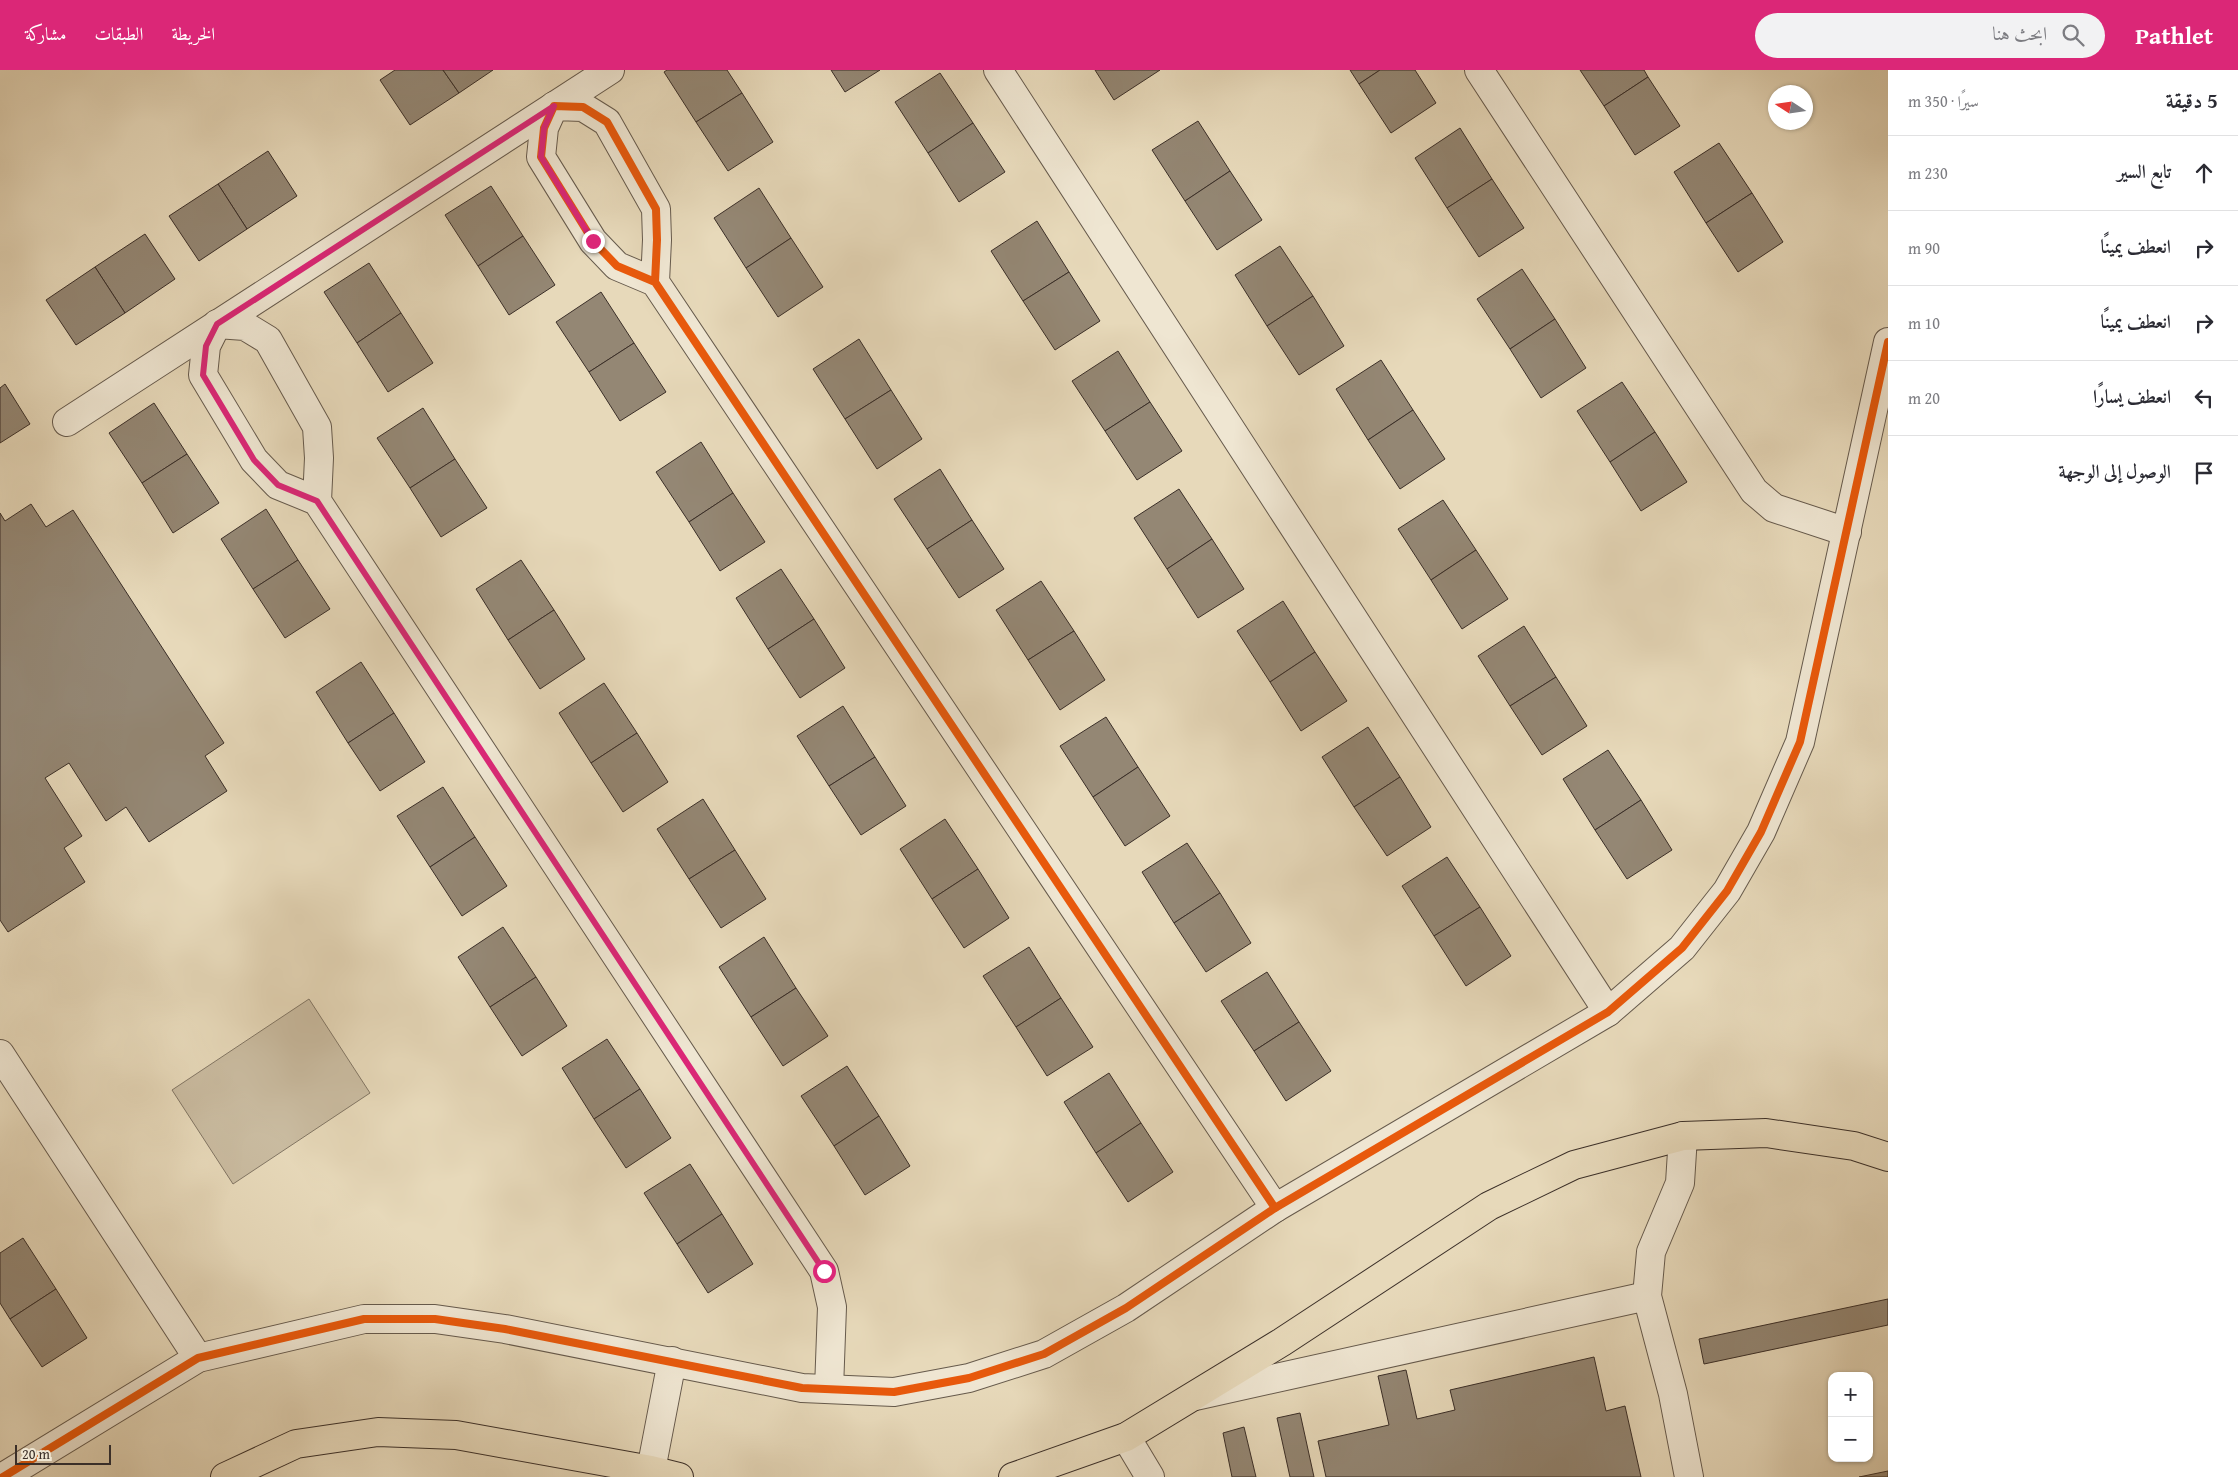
<!DOCTYPE html>
<html lang="ar">
<meta charset="utf-8">
<style>
body{margin:0;font-family:"Gentium Book Plus",Amiri,serif;background:#f2f2f3;color:#2b2b33;direction:rtl}
.controls{position:absolute;right:15px;bottom:15px;display:grid;overflow:hidden;border-radius:10px;box-shadow:0 1px 4px #0004}
.controls button{width:45px;height:45px;display:grid;place-items:center;padding:0;border:0;border-bottom:1px solid #e1e1e2;background:#fff;color:#2b2b33;font:25px sans-serif}
.compass{position:absolute;left:1768px;top:15px;width:45px;height:45px;border-radius:50%;background:#fff;box-shadow:0 1px 4px #0004;rotate:282deg}
.scale{position:absolute;left:15px;bottom:12px;width:96px;box-sizing:border-box;padding-left:5px;border:2px solid #3b2f28;border-top:0;font-size:14px;line-height:18px;white-space:nowrap;color:#3b2f28;-webkit-text-stroke:4px #efe6d2;paint-order:stroke}
.stop{position:absolute;width:15px;height:15px;margin:-11px;border:4px solid #db2777;border-radius:50%;background:#fff}
.stop.end{background:#db2777;border-color:#fff;box-shadow:0 1px 5px #0008}
.list{margin:0;padding:0;list-style:none}
h2{display:flex;justify-content:space-between;align-items:center;height:65px;margin:0;padding:0 20px;font-size:21px}
h2 small{font-size:16px;font-weight:400;color:#7c7c81}
.list li{display:grid;grid-template-columns:32px 1fr auto;gap:15px;align-items:center;box-sizing:border-box;height:75px;padding:0 20px;border-top:1px solid #e1e1e2}
.list b{display:block;font-size:19px;white-space:nowrap}
.list em{font-size:16px;font-style:normal;color:#7c7c81}
.icon{flex:none;width:28px;height:28px;fill:none;stroke:currentColor;stroke-width:2;stroke-linecap:round;stroke-linejoin:round}
.map{position:relative;flex:none;width:1888px;height:1407px;overflow:hidden;direction:ltr}
header{display:flex;align-items:center;gap:30px;box-sizing:border-box;height:70px;padding:0 25px;background:#db2777;color:#fff}
header strong{font-size:24px}
nav{display:flex;gap:28px;margin-inline-start:auto;font-size:18px}
.search{width:350px;height:45px;background:#f2f2f3;display:flex;align-items:center;gap:12px;box-sizing:border-box;padding:0 18px;border-radius:28px;color:#7c7c81;font-size:19px}
main{display:flex}
aside{flex:1;background:#fff}
.map>svg:first-child{display:block}
.green{fill:#cabca1;stroke:#827664}
.building{fill:#948774;stroke:#3b2f28}
.lines{fill:none;stroke-linecap:round;stroke-linejoin:round}
.minor-casing{stroke:#665a4c;stroke-width:30}
.major-casing{stroke:#3b2f28;stroke-width:30}
.minor{stroke:#efe6d2;stroke-width:28}
.major{stroke:#e7d9ba;stroke-width:28}
.cycleway-casing{stroke:#efe6d2;stroke-width:11}
.cycleway{stroke:#e8590c;stroke-width:8}
.route{stroke:#db2777;stroke-width:6}
</style>
<header>
<strong>Pathlet</strong>
<div class="search"><svg class="icon" aria-label="search" viewBox="0 0 24 24"><circle cx="10" cy="10" r="6"/><path d="M15 15l6 6"/></svg>ابحث هنا</div>
<nav><a>الخريطة</a><a>الطبقات</a><a>مشاركة</a></nav>
</header>
<main>
<aside>
<h2>5 دقيقة<small>سيرًا · 350 m</small></h2>
<ul class="list">
<li><svg class="icon" aria-label="ahead" viewBox="0 0 24 24"><path d="M12 20V5M6 11l6-6 6 6"/></svg><div><b>تابع السير</b></div><em>230 m</em></li>
<li><svg class="icon" aria-label="right" viewBox="0 0 24 24"><path d="M7 20v-9h11M14 6l5 5-5 5"/></svg><div><b>انعطف يمينًا</b></div><em>90 m</em></li>
<li><svg class="icon" aria-label="right" viewBox="0 0 24 24"><path d="M7 20v-9h11M14 6l5 5-5 5"/></svg><div><b>انعطف يمينًا</b></div><em>10 m</em></li>
<li><svg class="icon" aria-label="left" viewBox="0 0 24 24"><path d="M17 20v-9H6M10 6l-5 5 5 5"/></svg><div><b>انعطف يسارًا</b></div><em>20 m</em></li>
<li><svg class="icon" aria-label="arrive" viewBox="0 0 24 24"><path d="M6 21V4h12l-3 4 3 4H6"/></svg><div><b>الوصول إلى الوجهة</b></div></li>
</ul>
</aside>
<div class="map">
<svg width="1888" height="1407" viewBox="0 0 1888 1407">
<rect width="100%" height="100%" fill="#e7d9ba"/>
<filter id="stains"><feTurbulence type="fractalNoise" baseFrequency=".004" numOctaves="4"/><feColorMatrix values="0 0 0 0 .2 0 0 0 0 .09 0 0 0 0 .02 0 0 0 .5 -.17"/></filter>
<radialGradient id="worn" r=".72"><stop offset=".6" stop-color="#630" stop-opacity="0"/><stop offset="1" stop-color="#630" stop-opacity=".3"/></radialGradient>
<polygon class="green" points="309,929 370,1023 233,1114 172,1020"/>
<g class="building">
<polygon points="395,0 443,0 459,23 410,55 380,10"/>
<polygon points="443,0 493,0 459,23"/>
<polygon points="667,0 727,0 742,23 696,52 664,2"/>
<polygon points="831,0 880,0 845,22"/>
<polygon points="1095,0 1160,0 1114,30"/>
<polygon points="1350,0 1380,0 1359,14"/>
<polygon points="1380,0 1415,0 1436,33 1391,63 1359,14"/>
<polygon points="1580,0 1644,0 1648,7 1604,36"/>
<polygon points="940,3 973,53 928,83 895,32"/>
<polygon points="1648,7 1680,56 1635,85 1604,36"/>
<polygon points="742,23 773,72 728,101 696,52"/>
<polygon points="1198,51 1230,101 1185,131 1152,80"/>
<polygon points="973,53 1005,102 959,132 928,83"/>
<polygon points="1460,58 1492,109 1447,138 1415,88"/>
<polygon points="1719,73 1752,123 1706,153 1674,102"/>
<polygon points="268,81 297,126 247,159 218,114"/>
<polygon points="1230,101 1262,150 1217,180 1185,131"/>
<polygon points="1492,109 1524,158 1479,187 1447,138"/>
<polygon points="218,114 247,159 199,191 169,146"/>
<polygon points="491,116 523,166 478,196 445,145"/>
<polygon points="759,118 791,168 746,198 714,148"/>
<polygon points="1752,123 1783,172 1738,202 1706,153"/>
<polygon points="1037,151 1069,202 1023,231 991,181"/>
<polygon points="145,164 175,209 125,243 95,197"/>
<polygon points="523,166 555,215 509,245 478,196"/>
<polygon points="791,168 823,217 778,247 746,198"/>
<polygon points="1280,176 1313,226 1267,256 1235,205"/>
<polygon points="369,193 401,243 357,273 324,222"/>
<polygon points="95,197 125,243 76,275 46,230"/>
<polygon points="1522,199 1555,249 1510,279 1477,229"/>
<polygon points="1069,202 1100,251 1055,280 1023,231"/>
<polygon points="601,222 634,273 589,302 556,252"/>
<polygon points="1313,226 1344,276 1299,305 1267,256"/>
<polygon points="401,243 433,293 388,322 357,273"/>
<polygon points="1555,249 1586,298 1541,328 1510,279"/>
<polygon points="859,269 891,320 845,349 813,299"/>
<polygon points="634,273 666,322 620,351 589,302"/>
<polygon points="1118,281 1150,332 1105,361 1072,311"/>
<polygon points="1381,290 1413,340 1368,370 1336,319"/>
<polygon points="1622,312 1655,362 1610,392 1577,341"/>
<polygon points="5,314 30,354 0,373 0,318"/>
<polygon points="891,320 922,369 877,399 845,349"/>
<polygon points="1150,332 1182,381 1137,410 1105,361"/>
<polygon points="154,333 187,384 142,413 109,363"/>
<polygon points="423,338 455,389 410,418 377,368"/>
<polygon points="1413,340 1445,389 1400,419 1368,370"/>
<polygon points="1655,362 1687,412 1641,441 1610,392"/>
<polygon points="701,372 733,423 689,452 656,402"/>
<polygon points="187,384 219,433 173,463 142,413"/>
<polygon points="455,389 487,438 441,467 410,418"/>
<polygon points="940,399 972,450 927,479 894,429"/>
<polygon points="1179,419 1212,469 1167,499 1134,448"/>
<polygon points="733,423 765,472 720,501 689,452"/>
<polygon points="1443,430 1476,480 1431,510 1398,459"/>
<polygon points="31,434 46,457 73,440 224,673 205,686 227,721 149,772 126,737 106,751 69,693 45,708 82,766 64,778 85,812 8,862 0,850 0,443 5,451"/>
<polygon points="266,439 298,490 253,519 221,469"/>
<polygon points="972,450 1004,499 959,528 927,479"/>
<polygon points="1212,469 1244,519 1198,548 1167,499"/>
<polygon points="1476,480 1508,529 1462,559 1431,510"/>
<polygon points="298,490 330,539 285,568 253,519"/>
<polygon points="521,490 554,540 508,570 476,519"/>
<polygon points="781,499 814,549 768,579 736,528"/>
<polygon points="1041,511 1074,561 1028,590 996,540"/>
<polygon points="1283,531 1315,582 1270,612 1237,561"/>
<polygon points="554,540 585,589 540,619 508,570"/>
<polygon points="814,549 845,598 800,628 768,579"/>
<polygon points="1524,556 1556,607 1510,636 1478,586"/>
<polygon points="1074,561 1105,610 1060,640 1028,590"/>
<polygon points="1315,582 1347,631 1301,661 1270,612"/>
<polygon points="361,592 394,643 348,673 316,622"/>
<polygon points="1556,607 1587,656 1542,685 1510,636"/>
<polygon points="604,613 637,663 591,693 559,643"/>
<polygon points="843,636 875,687 829,716 797,666"/>
<polygon points="394,643 425,692 380,721 348,673"/>
<polygon points="1106,647 1138,697 1093,727 1060,676"/>
<polygon points="1368,657 1400,707 1354,737 1322,687"/>
<polygon points="637,663 668,712 623,742 591,693"/>
<polygon points="1608,680 1641,730 1595,760 1563,709"/>
<polygon points="875,687 906,736 861,765 829,716"/>
<polygon points="1138,697 1170,746 1125,776 1093,727"/>
<polygon points="1400,707 1431,757 1387,786 1354,737"/>
<polygon points="443,717 475,767 430,797 397,746"/>
<polygon points="703,729 735,780 689,809 657,759"/>
<polygon points="1641,730 1672,780 1627,809 1595,760"/>
<polygon points="945,749 978,799 932,829 900,779"/>
<polygon points="475,767 507,816 462,846 430,797"/>
<polygon points="1187,773 1220,823 1174,853 1142,802"/>
<polygon points="735,780 766,829 721,858 689,809"/>
<polygon points="1447,787 1480,837 1434,866 1402,816"/>
<polygon points="978,799 1009,848 964,878 932,829"/>
<polygon points="1220,823 1251,873 1206,902 1174,853"/>
<polygon points="1480,837 1511,886 1466,916 1434,866"/>
<polygon points="503,857 536,907 490,937 458,887"/>
<polygon points="764,867 796,918 751,947 719,897"/>
<polygon points="1029,877 1061,928 1016,957 983,906"/>
<polygon points="1267,902 1299,952 1254,981 1221,931"/>
<polygon points="536,907 567,956 522,986 490,937"/>
<polygon points="796,918 828,966 783,996 751,947"/>
<polygon points="1061,928 1093,977 1047,1006 1016,957"/>
<polygon points="1299,952 1331,1001 1286,1031 1254,981"/>
<polygon points="607,969 640,1019 594,1049 562,998"/>
<polygon points="847,996 879,1046 834,1076 801,1026"/>
<polygon points="1109,1003 1141,1053 1096,1083 1064,1032"/>
<polygon points="640,1019 671,1068 626,1098 594,1049"/>
<polygon points="879,1046 910,1096 865,1125 834,1076"/>
<polygon points="1141,1053 1173,1102 1128,1132 1096,1083"/>
<polygon points="690,1094 722,1144 677,1174 644,1123"/>
<polygon points="722,1144 753,1194 708,1223 677,1174"/>
<polygon points="23,1168 56,1219 10,1249 0,1233 0,1183"/>
<polygon points="56,1219 87,1268 42,1297 10,1249"/>
<polygon points="1888,1229 1888,1255 1704,1294 1699,1269"/>
<polygon points="1594,1287 1606,1341 1625,1336 1641,1407 1326,1407 1318,1371 1389,1355 1378,1306 1406,1300 1417,1349 1455,1340 1450,1320"/>
<polygon points="1300,1343 1314,1407 1290,1407 1277,1348"/>
<polygon points="1244,1357 1256,1407 1232,1407 1223,1363"/>
<polygon points="1888,1401 1888,1407 1859,1407"/>
</g>
<g class="lines">
<defs>
<g id="minor">
<polyline points="998,0 1608,942"/>
<polyline points="1479,0 1754,421 1774,438 1847,462"/>
<polyline points="655,212 657,170 656,139 607,52 583,37 554,36 544,58 541,87 593,171 617,196 655,212 1275,1138"/>
<polyline points="67,352 610,0"/>
<polyline points="317,431 319,388 317,357 268,270 245,256 217,254 206,276 203,305 254,390 278,415 317,431 824,1201 832,1237 829,1319"/>
<polyline points="0,984 198,1288"/>
<polyline points="1683,1066 1680,1113 1651,1182 1647,1226 1673,1324 1689,1407"/>
<polyline points="1195,1326 1647,1226"/>
<polyline points="1126,1367 1150,1407"/>
<polyline points="651,1400 672,1291"/>
<polyline points="3,1407 198,1288 364,1249 435,1249 505,1259 802,1318 894,1322 969,1308 1044,1284 1126,1238 1275,1138 1608,942 1682,878 1727,821 1761,762 1800,672 1888,272"/>
</g>
<g id="major">
<polyline points="225,1407 296,1374 378,1362 456,1365 651,1400 679,1407"/>
<polyline points="1013,1407 1126,1367 1282,1272 1489,1136 1574,1095 1683,1066 1766,1063 1854,1076 1888,1087"/>
</g>
</defs>
<use href="#minor" class="minor-casing"/>
<use href="#major" class="major-casing"/>
<use href="#minor" class="minor"/>
<use href="#major" class="major"/>
<defs>
<g id="cycleway">
<polyline points="655,212 657,170 656,139 607,52 583,37 554,36 544,58 541,87 593,171 617,196 655,212 1275,1138"/>
<polyline points="3,1407 198,1288 364,1249 435,1249 505,1259 802,1318 894,1322 969,1308 1044,1284 1126,1238 1275,1138 1608,942 1682,878 1727,821 1761,762 1800,672 1888,272"/>
</g>
</defs>
<use href="#cycleway" class="cycleway-casing"/>
<use href="#cycleway" class="cycleway"/>
</g>
<g class="lines">
<polyline class="route" points="593,171 541,87 544,58 554,36 217,254 206,276 203,305 254,390 278,415 317,431 824,1201"/>
</g>
<rect width="100%" height="100%" filter="url(#stains)"/>
<rect width="100%" height="100%" fill="url(#worn)"/>
</svg>
<div class="controls">
<button>+</button>
<button>−</button>
</div>
<svg class="compass" viewBox="-18 -18 36 36"><path d="M0-13l5 13h-10z" fill="#e53935"/><path d="M0 13l5-13h-10z" fill="#7c7c81"/></svg>
<div class="scale">20 m</div>
<div class="stop" style="left:824px;top:1201px"></div>
<div class="stop end" style="left:593px;top:171px"></div>
</div>
</main>
